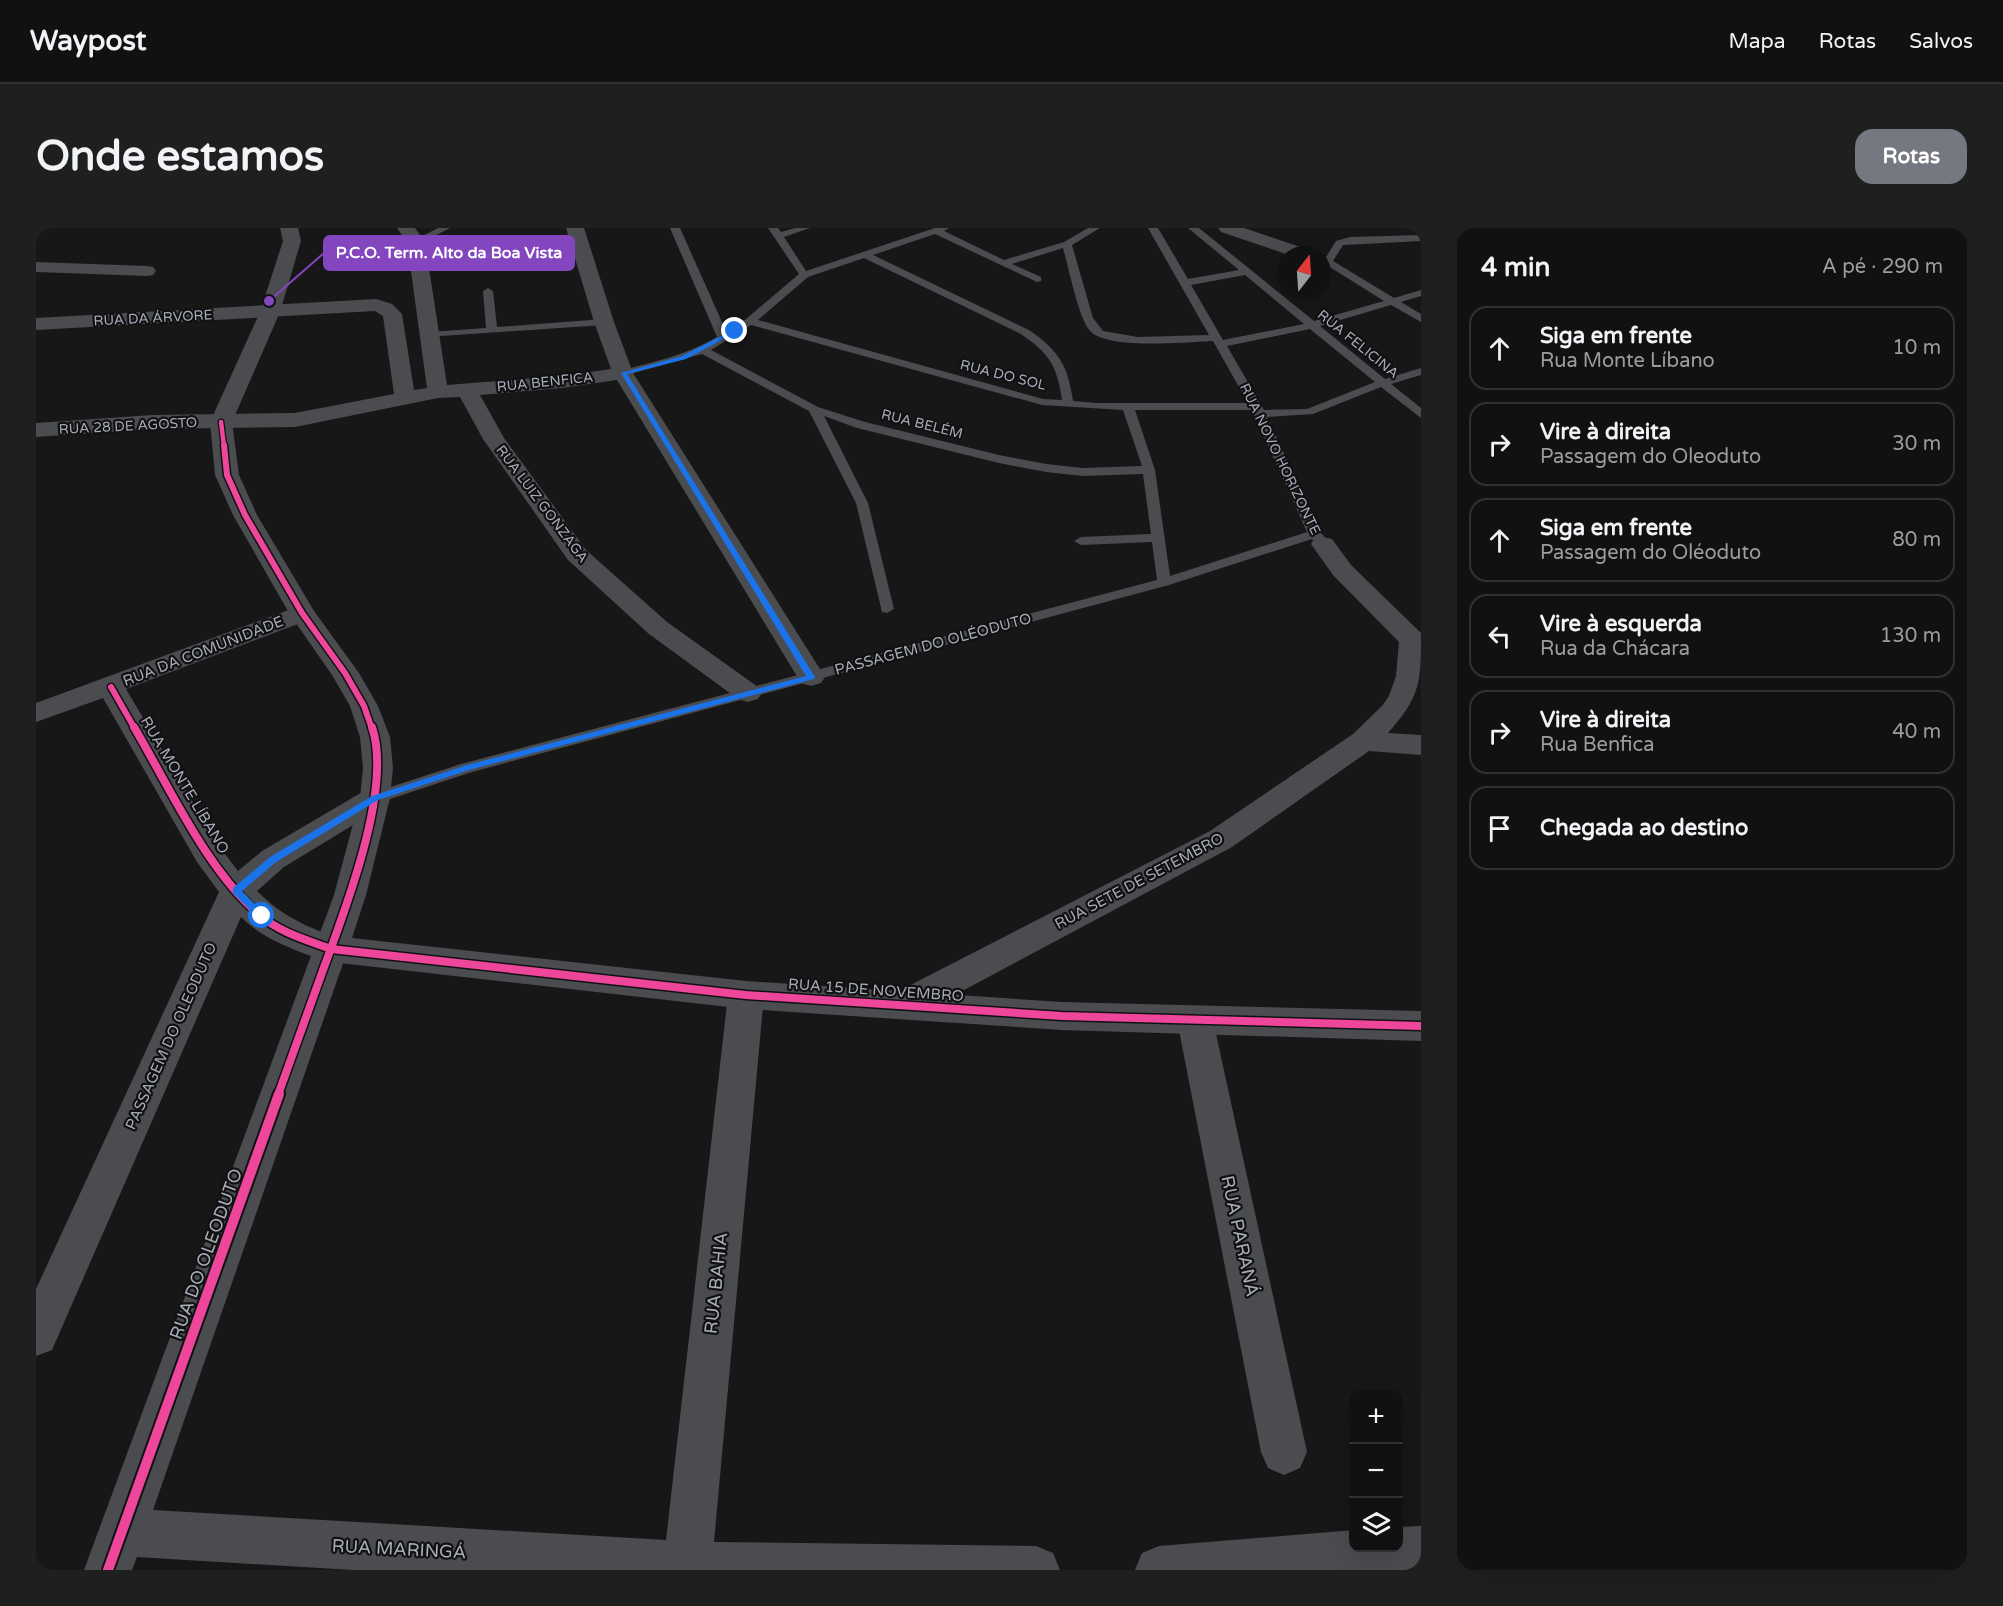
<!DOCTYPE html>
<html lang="pt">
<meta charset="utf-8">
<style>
body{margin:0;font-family:"Varela Round",sans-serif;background:#1e1f1f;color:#f1f3f6}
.controls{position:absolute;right:18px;bottom:18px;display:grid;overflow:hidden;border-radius:12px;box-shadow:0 6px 24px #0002}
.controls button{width:54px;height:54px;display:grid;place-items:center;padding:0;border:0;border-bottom:2px solid #303131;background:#111;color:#f1f3f6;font:30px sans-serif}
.compass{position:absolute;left:1241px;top:18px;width:54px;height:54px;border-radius:50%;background:#111;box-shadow:0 6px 24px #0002;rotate:17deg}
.stop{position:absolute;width:18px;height:18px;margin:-14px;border:4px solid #1a73e8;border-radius:50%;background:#fff}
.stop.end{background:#1a73e8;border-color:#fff;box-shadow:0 2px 6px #0008}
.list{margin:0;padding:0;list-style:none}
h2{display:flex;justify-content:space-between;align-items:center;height:78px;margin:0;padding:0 24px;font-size:26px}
h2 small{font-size:20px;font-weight:400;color:#9c9d9f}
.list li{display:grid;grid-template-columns:39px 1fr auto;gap:18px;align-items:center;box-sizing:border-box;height:84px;margin:0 12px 12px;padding:0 12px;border:2px solid #303131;border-radius:18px}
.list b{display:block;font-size:22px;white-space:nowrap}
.list p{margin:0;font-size:20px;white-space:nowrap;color:#9c9d9f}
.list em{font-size:20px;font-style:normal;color:#9c9d9f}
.icon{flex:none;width:33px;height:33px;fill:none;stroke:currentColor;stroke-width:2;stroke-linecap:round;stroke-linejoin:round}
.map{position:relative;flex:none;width:1385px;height:1342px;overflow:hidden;border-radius:18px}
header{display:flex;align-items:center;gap:36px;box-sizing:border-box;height:84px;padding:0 30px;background:#111;border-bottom:2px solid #303131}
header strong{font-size:28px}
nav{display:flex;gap:33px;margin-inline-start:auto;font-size:21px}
.intro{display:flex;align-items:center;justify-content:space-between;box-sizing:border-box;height:144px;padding:0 36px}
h1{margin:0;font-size:42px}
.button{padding:15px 27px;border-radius:18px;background:#757880;color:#fff;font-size:21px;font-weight:700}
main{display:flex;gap:36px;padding:0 36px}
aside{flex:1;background:#111;border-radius:18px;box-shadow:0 6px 24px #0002}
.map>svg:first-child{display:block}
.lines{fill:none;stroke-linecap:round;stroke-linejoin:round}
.service{fill:#4b4c50;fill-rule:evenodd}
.minor{fill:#4b4c50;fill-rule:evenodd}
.tertiary{fill:#4b4c50;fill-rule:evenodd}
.cycleway-far3-casing{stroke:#111113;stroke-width:7}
.cycleway-far2-casing{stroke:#111113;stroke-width:9}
.cycleway-far1-casing{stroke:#111113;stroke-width:11}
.cycleway-casing{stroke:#111113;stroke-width:14}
.cycleway-far3{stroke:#ed469a;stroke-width:4.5}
.cycleway-far2{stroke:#ed469a;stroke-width:6}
.cycleway-far1{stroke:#ed469a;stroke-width:8}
.cycleway{stroke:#ed469a;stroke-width:10}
.route{fill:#1a73e8}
.labels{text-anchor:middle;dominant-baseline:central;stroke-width:4.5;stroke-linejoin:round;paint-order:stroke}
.far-street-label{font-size:14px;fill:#a8adb8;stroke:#111113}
.street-label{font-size:15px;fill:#a8adb8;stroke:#111113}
.near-street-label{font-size:18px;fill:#a8adb8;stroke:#111113}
.leader{fill:none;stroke:#8446be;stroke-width:2}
.callout-dot{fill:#8446be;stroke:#111113;stroke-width:2}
.callout{fill:#8446be;stroke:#8446be;stroke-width:2}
.callout-label{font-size:16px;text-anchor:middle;font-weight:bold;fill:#fff}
</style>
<header>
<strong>Waypost</strong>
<nav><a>Mapa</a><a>Rotas</a><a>Salvos</a></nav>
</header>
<div class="intro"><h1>Onde estamos</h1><a class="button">Rotas</a></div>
<main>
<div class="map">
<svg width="1385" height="1342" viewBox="0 0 1385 1342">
<rect width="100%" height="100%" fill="#171717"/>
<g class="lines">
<g class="service">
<polygon points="402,0 414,0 383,16 375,14"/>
<path d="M634 0H644L690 103 710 91 763 46 732 0H742L745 4 759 0H774L748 9 770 43 899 0H913L908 3 968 32 1028 14 1052 0H1064L1036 17 1057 90 1067 103 1102 109 1173 107 1112 0H1122L1152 51 1203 42 1152 0H1163L1278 93 1348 73 1289 36 1287 34 1300 13 1314 9 1385 7V13L1307 17 1297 33 1358 70 1385 62V68L1365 74 1385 86V94L1355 77 1284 98 1349 151 1385 140V147L1355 156 1385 180V190L1345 159 1277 186 1231 189 1285 305 1293 314 1291 317H1281L1276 311 1133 357 436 544 339 576 333 574 331 570 333 566 425 536 1121 352 1116 314 1045 317 1038 313 1045 309 1115 306 1107 246 1047 248 1010 244 963 235 821 200 788 188 832 275 858 381 851 385 846 384 820 275 773 183 666 126 587 148 581 145 583 143C617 134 651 127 681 109ZM899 6 1001 54 1005 53V49L976 36 1027 20C1033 40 1042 89 1054 103 1071 122 1152 114 1177 113L1212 175H1061L1037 173C1032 137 1023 123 993 102L837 27ZM828 30 985 106C1014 126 1021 138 1026 172L1007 171 722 92 772 49ZM1209 47 1268 96 1187 112 1155 57ZM715 97 1006 177 1087 182 1106 238 1047 240 1010 236 963 227 829 194 782 179 675 122ZM1274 101 1339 154 1271 181 1228 182 1191 118ZM1099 182H1216L1271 304 1134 348 1119 242Z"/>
<polygon points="452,60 457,63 461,99 568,91 573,94 568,97 390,109 389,107 394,104 450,100 447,63"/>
</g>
<g class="minor">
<polygon points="361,0 379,0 389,14 411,157 526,148 575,141 558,94 530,0 548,0 578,94 597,145 789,449 785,455 775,458 765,455 581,152 526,160 444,167 468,210 550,322 631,394 722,459 726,465 722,471 712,474 702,471 613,406 532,332 447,211 424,169 402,170 259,199 117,201 0,209 0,195 117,187 259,185 358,166 347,88 339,83 0,102 0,90 340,71 356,76 366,86 378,162 391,160 371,14"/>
<polygon points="1182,0 1208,0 1276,23 1279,27 1253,27 1185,4"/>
<polygon points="0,34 111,38 117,39 120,43 117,47 111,48 0,44"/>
<path d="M1287 309 1296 311 1315 337 1385 405C1385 454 1385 468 1352 505L1385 507V527L1333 523 1196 619 883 786 870 790 857 786 852 776 857 766 1174 603 1317 506 1346 478 1353 468 1360 448 1363 414 1297 347 1275 316 1278 311Z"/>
<path d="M266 377 275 379 279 385 275 391 90 461 183 618 202 643 226 623 328 563 339 559 350 563 354 570 350 577 248 639 221 663C248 690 272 699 307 712L312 721 117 1282 630 1312 692 767 698 757 710 753 722 757 728 767 678 1314 1000 1318 1017 1325 1024 1342H317L101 1329 96 1342H48L275 728C249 718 225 709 205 689L16 1122 0 1128V1061L183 664 161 634 67 470 0 494V475Z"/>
<polygon points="1159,778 1172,782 1177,792 1271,1224 1264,1240 1248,1247 1232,1240 1225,1224 1141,792 1146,782"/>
<polygon points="1385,1298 1385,1342 1099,1342 1106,1325 1123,1318 1318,1302 1318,1320 1362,1320 1362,1299"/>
</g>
<polygon class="tertiary" points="244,0 262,0 265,13 244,84 196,194 203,247 221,287 278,383 323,445 342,478 354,509 357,540 354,570 330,667 316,710 710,753 1026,774 1385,783 1385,813 1026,802 710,781 295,734 283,730 278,721 298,667 324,570 327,540 324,509 314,478 296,447 253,385 197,287 179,247 174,194 224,84 247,13"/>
<defs>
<polyline id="cycleway-far3" points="185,194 188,218"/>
<g id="cycleway-far2">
<polyline points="188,217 191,247 209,287 266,385 309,445 328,478 336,501"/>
<polyline points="75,459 99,501"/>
</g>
<g id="cycleway-far1">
<path d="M98 499C134 560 171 643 225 688 245 705 271 712 295 721L710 767 1026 788 1385 798"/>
<path d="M242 867C257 826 272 784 287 742 309 682 357 560 336 499"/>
</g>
<polyline id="cycleway" points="72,1342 243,866"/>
</defs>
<use href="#cycleway-far3" class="cycleway-far3-casing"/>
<use href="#cycleway-far2" class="cycleway-far2-casing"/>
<use href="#cycleway-far1" class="cycleway-far1-casing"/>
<use href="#cycleway" class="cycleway-casing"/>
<use href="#cycleway-far3" class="cycleway-far3"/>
<use href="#cycleway-far2" class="cycleway-far2"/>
<use href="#cycleway-far1" class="cycleway-far1"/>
<use href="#cycleway" class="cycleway"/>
</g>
<polygon class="route" points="697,102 702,103 650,131 591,146 779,449 778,451 433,542 342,572 240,634 206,663 231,688 226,692 223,691 197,665 197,660 234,629 336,568 431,537 770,448 585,145 646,128"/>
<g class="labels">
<g class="far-street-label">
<text transform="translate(117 90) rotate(-3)">RUA DA ÁRVORE</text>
<text transform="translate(1322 116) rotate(39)">RUA FELICINA</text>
<text transform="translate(967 147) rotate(14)">RUA DO SOL</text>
<text transform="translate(509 154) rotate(-6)">RUA BENFICA</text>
<text transform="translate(886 196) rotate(14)">RUA BELÉM</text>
<text transform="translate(92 198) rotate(-3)">RUA 28 DE AGOSTO</text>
<text transform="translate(1244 231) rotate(64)">RUA NOVO HORIZONTE</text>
<text transform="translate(506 276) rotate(53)">RUA LUIZ GONZAGA</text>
</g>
<g class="street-label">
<text transform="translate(897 416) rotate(-15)">PASSAGEM DO OLÉODUTO</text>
<text transform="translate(167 423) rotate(-21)">RUA DA COMUNIDADE</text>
<text transform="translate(149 557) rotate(59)">RUA MONTE LÍBANO</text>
<text transform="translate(1103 653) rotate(-28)">RUA SETE DE SETEMBRO</text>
<text transform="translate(840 762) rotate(4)">RUA 15 DE NOVEMBRO</text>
<text transform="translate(135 808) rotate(-66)">PASSAGEM DO OLEODUTO</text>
</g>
<g class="near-street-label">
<text transform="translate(1204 1008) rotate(78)">RUA PARANÁ</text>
<text transform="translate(170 1026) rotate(-70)">RUA DO OLEODUTO</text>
<text transform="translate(680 1055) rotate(-84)">RUA BAHIA</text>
<text transform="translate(363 1321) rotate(3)">RUA MARINGÁ</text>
</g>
</g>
<path class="leader" d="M233 73L288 25"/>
<circle class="callout-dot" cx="233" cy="73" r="6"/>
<rect class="callout" x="288" y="8" width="250" height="34" rx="6"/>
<g class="callout-label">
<text x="413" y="30">P.C.O. Term. Alto da Boa Vista</text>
</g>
</svg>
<div class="controls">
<button>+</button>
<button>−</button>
<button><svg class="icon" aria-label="layers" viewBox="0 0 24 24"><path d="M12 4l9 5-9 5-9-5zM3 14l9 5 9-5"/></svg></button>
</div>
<svg class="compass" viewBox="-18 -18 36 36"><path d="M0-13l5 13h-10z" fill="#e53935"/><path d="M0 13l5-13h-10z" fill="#9c9d9f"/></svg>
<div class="stop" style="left:226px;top:688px"></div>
<div class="stop end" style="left:699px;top:103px"></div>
</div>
<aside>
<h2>4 min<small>A pé · 290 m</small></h2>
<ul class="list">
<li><svg class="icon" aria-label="ahead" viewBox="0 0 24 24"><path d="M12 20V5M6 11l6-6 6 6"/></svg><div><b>Siga em frente</b><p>Rua Monte Líbano</p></div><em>10 m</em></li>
<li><svg class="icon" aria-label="right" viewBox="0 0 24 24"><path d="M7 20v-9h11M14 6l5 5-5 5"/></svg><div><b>Vire à direita</b><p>Passagem do Oleoduto</p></div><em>30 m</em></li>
<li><svg class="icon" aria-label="ahead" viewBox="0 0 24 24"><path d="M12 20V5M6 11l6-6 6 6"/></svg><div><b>Siga em frente</b><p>Passagem do Oléoduto</p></div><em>80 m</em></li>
<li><svg class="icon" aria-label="left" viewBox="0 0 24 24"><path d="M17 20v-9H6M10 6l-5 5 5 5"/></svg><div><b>Vire à esquerda</b><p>Rua da Chácara</p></div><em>130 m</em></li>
<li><svg class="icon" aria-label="right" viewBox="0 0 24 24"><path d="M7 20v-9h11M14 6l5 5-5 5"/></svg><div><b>Vire à direita</b><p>Rua Benfica</p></div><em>40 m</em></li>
<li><svg class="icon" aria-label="arrive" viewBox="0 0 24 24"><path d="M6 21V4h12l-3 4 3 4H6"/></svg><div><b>Chegada ao destino</b></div></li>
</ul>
</aside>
</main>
